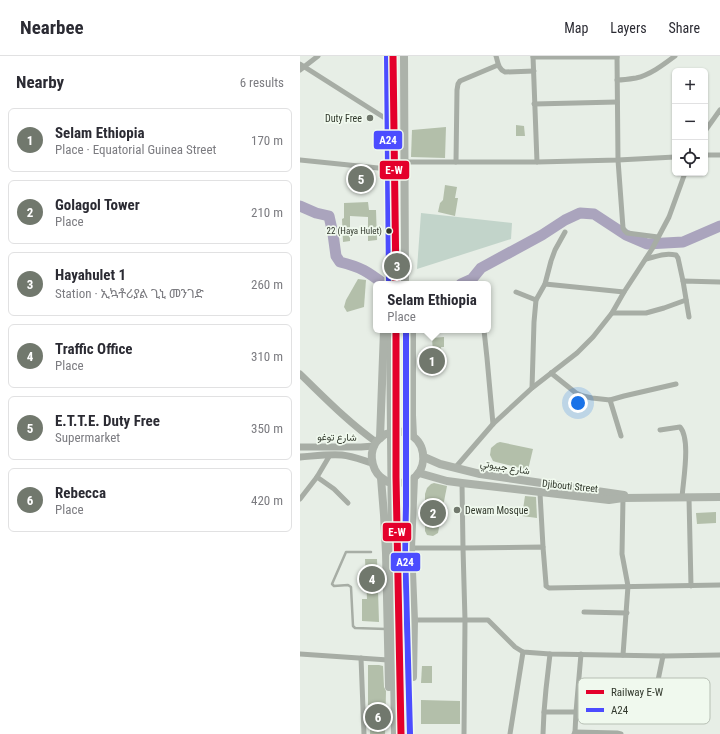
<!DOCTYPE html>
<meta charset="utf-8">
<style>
body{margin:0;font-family:"Roboto Condensed",Vazirmatn,"Noto Sans Ethiopic",sans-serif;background:#f7f7f7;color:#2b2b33}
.controls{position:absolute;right:12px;top:12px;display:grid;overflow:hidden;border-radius:6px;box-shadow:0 1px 3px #0004}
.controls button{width:36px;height:36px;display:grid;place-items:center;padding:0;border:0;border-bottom:1px solid #e1e1e2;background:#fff;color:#2b2b33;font:20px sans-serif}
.you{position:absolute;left:278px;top:347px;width:14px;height:14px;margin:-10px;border:3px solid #fff;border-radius:50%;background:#1a73e8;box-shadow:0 0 0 6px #1a73e833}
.badge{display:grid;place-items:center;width:26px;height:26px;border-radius:50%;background:#71786d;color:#fff;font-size:13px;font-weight:700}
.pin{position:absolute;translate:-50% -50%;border:2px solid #fff;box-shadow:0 1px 4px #0006}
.popup{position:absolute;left:73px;top:225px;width:118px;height:52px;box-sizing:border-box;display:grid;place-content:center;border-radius:6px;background:#fff;filter:drop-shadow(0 1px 3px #0005);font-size:13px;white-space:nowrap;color:#7c7c81}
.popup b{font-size:15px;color:#2b2b33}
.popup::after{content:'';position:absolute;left:50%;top:100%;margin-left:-8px;border:8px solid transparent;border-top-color:#fff}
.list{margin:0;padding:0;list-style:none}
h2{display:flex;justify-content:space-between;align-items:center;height:52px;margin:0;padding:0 16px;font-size:17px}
h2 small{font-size:13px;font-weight:400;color:#7c7c81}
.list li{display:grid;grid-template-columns:26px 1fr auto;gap:12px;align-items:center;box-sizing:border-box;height:64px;margin:0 8px 8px;padding:0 8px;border:1px solid #e1e1e2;border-radius:6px}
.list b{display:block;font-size:15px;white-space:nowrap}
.list p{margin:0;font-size:13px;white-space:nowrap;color:#7c7c81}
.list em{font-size:13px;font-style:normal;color:#7c7c81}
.icon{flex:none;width:22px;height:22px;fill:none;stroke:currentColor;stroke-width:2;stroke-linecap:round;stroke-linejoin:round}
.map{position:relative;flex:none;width:420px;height:678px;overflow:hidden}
header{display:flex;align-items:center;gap:24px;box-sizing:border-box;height:56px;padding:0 20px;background:#fff;border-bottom:1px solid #e1e1e2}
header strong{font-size:19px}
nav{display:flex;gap:22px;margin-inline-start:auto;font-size:14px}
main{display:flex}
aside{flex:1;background:#fff}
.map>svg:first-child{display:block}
.green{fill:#c2d4ca}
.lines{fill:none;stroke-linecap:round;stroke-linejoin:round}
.river{stroke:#aaa4bd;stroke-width:11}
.building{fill:#b3bfaa}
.service{stroke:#a7ada5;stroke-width:2.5}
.minor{stroke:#a7ada5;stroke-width:5}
.tertiary{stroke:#a7ada5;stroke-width:7}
.primary{stroke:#acb2aa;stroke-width:8}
.primary-bridge{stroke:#acb2aa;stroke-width:8}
.bus-1-casing{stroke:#f0f9ee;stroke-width:9}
.bus-1{stroke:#4c4cff;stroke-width:6}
.rail-1-casing{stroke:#f0f9ee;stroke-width:10}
.rail-1{stroke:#e4002b;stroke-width:7}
.poi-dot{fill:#71786d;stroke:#f0f9ee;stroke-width:1.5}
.bus-dot{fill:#31382c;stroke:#f0f9ee;stroke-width:1.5}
.labels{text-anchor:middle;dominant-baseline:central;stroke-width:3.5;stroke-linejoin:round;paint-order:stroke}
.bus-label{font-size:9px;fill:#31382c;stroke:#f0f9ee;text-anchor:end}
.poi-label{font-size:10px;fill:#31382c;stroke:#f0f9ee;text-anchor:end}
.street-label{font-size:10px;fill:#31382c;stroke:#f0f9ee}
.key{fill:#f0f9ee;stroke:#b7bfb4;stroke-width:1}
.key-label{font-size:11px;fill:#31382c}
.line-badge{stroke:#f0f9ee;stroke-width:1.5}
.badge-label{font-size:11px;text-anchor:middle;font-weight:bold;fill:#fff}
</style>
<header>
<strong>Nearbee</strong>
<nav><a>Map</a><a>Layers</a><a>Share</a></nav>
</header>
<main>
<aside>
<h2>Nearby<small>6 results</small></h2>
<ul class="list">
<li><span class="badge">1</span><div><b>Selam Ethiopia</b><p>Place · Equatorial Guinea Street</p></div><em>170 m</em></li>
<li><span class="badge">2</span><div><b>Golagol Tower</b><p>Place</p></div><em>210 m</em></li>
<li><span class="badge">3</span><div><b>Hayahulet 1</b><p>Station · ኢኳቶሪያል ጊኒ መንገድ</p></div><em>260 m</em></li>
<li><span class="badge">4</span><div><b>Traffic Office</b><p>Place</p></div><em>310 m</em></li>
<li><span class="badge">5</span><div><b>E.T.T.E. Duty Free</b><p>Supermarket</p></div><em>350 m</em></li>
<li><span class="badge">6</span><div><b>Rebecca</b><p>Place</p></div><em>420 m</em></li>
</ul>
</aside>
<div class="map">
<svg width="420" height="678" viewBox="0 0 420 678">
<rect width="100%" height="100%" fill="#e7eee6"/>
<polygon class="green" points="121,157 212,167 211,183 117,213"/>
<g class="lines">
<g class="river">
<path d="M0 150 16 157 29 160 33 178 36 200 40 206C61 211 68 216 84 228"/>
<polyline points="161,228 172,223 181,212 242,179 265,164 280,157 294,158 326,179 347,188 383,186 420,170"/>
</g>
</g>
<g class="building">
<polygon points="216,69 224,70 225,80 216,80"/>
<polygon points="146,71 145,102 111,101 112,74"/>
<polygon points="145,129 157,131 155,142 158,142 155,160 138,156 140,147 143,144"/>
<polygon points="68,146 69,154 76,154 77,184 68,185 68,161 50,160 50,185 43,186 42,163 44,162 44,147"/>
<polygon points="58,223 66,224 64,251 47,256 44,251 46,244"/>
<polygon points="144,281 144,291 141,291 143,311 123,313 122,298 133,297 132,282"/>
<polygon points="200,386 233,393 228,414 196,406 193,405 190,399 191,392 197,387"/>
<polygon points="134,427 147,430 138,477 133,480 127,479 125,475 125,438 127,432 131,428"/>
<polygon points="225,440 236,441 237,462 222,460"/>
<polygon points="416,456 416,467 397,468 396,457"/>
<polygon points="65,503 77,503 79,566 62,565 62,543 67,543"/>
<polygon points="68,609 79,609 83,610 84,631 86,635 85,678 70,678 71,649 68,649"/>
<polygon points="122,610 132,610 132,627 121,627"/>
<polygon points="121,644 160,645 160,668 121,668"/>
</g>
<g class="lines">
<polyline class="service" points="71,496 46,496 32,528 34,530 48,529 51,531 53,570 55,572 86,573"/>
<g class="minor">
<path d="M196 0C198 6 198 13 205 16L234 15"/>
<polyline points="233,0 237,106"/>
<polyline points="317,0 318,104 323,172 325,175 327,177 358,181"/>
<polyline points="233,1 317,1"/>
<polyline points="0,8 88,64"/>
<polyline points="0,14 18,0"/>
<path d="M317 24C323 24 330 23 336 22 350 19 363 9 375 0"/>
<polyline points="234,48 317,46"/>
<polyline points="405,75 420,54"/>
<polyline points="405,99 420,99"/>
<polyline points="0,104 88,113"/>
<polyline points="105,106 237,106 318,104 375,101"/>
<polyline points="156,106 157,34 158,28 160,25 198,9"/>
<path d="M346 203C358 200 364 197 376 199L378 202 383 225"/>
<polyline points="245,228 324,236"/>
<polyline points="216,236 236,244"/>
<polyline points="312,257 346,257 364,252 386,244"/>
<polyline points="389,261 383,225 420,226"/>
<polyline points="184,274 187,302 193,368"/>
<polyline points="251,317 276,337 283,340 292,342 310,344 324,340 376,328"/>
<polyline points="232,332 234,266 236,244 245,228 251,205 255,194 265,176"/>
<polyline points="310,344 321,380"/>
<path d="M360 374 380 371C391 383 383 425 382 442"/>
<polyline points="155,412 193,368 232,332 277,297 293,281 312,257 324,236 352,193 369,161 385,117"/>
<polyline points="17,421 34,433 48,447"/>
<polyline points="162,427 163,492 165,564 164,678"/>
<polyline points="240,437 243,491"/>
<polyline points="389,442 391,530"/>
<polyline points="0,443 17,421 30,399"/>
<polyline points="111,492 163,492 243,491 246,528 246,530 249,532 420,529"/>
<polyline points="284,556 327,557"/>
<polyline points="114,564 188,564 215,591 223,596 250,598 363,600 420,599"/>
<polyline points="0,598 88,604"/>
<polyline points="323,599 328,530 322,498 323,442"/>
<polyline points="61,602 64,678"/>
<polyline points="356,634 363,600"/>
<polyline points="244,656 246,633 250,598"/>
<polyline points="275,676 276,656 281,598"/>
<polyline points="210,678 223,596"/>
<polyline points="243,678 244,656 276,656"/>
<polyline points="274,678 275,676 317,677 321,678"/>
</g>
<g class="tertiary">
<path d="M0 318C25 342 48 366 76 386"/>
<polyline points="0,391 61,391 74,390"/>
<path d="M0 401C14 400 28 398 42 399 52 400 62 404 72 407"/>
</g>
<g class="primary">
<path d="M87 0C89 76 88 152 89 228"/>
<polyline points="104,0 105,228"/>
<polyline points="90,274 92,483 95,678"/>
<polyline points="106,274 106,450 105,494 108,614 110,678"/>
<polyline points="112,274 112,359 113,380"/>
<path d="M108 378C125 384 128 408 116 420"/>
<path d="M84 379C80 382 77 384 75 388 68 400 73 418 85 424"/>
<polyline points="80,382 84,274"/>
<polyline points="124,401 140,408 180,418 324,439"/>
<polyline points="119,417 147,425 162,427 309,444 323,442 420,441"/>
<polyline points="81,422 84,459 86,497 89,631"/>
<polyline points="113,621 114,564 111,492 114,422"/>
</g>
<g class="primary-bridge">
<polyline points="86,378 97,375 108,377"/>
<path d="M88 426C95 428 102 427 109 425"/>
</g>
<defs>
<g id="bus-1">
<polyline points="87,0 89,228"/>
<polyline points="106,274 106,450 105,494 110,678"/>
</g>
</defs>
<use href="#bus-1" class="bus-1-casing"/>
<use href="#bus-1" class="bus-1"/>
<defs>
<g id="rail-1">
<polyline points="93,0 96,228"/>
<polyline points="96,274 96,421 101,678"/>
</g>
</defs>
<use href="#rail-1" class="rail-1-casing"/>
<use href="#rail-1" class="rail-1"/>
</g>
<g class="poi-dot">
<circle cx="70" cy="62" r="4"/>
<circle cx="157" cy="454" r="4"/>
</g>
<circle class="bus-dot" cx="89" cy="175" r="3.5"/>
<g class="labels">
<g class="bus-label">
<text x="82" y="175">22 (Haya Hulet)</text>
</g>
<g class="poi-label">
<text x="62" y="62">Duty Free</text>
<text x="165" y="454" text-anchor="start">Dewam Mosque</text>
</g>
<g class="street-label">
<text transform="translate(37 381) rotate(1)">شارع توغو</text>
<text transform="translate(205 411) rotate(9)">شارع جيبوتي</text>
<text transform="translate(270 430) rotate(6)">Djibouti Street</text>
</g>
</g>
<rect x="278" y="622" width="132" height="46" rx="6" class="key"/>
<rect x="286" y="634" width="18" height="4" fill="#e4002b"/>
<rect x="286" y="652" width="18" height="4" fill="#4c4cff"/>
<g class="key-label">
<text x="311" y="640">Railway E-W</text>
<text x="311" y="658">A24</text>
</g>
<g class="line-badge">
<rect x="73" y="74" width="30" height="20" rx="4" fill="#4c4cff"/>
<rect x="79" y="104" width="31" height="20" rx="4" fill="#e4002b"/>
<rect x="82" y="466" width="30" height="20" rx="4" fill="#e4002b"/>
<rect x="90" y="496" width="31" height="20" rx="4" fill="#4c4cff"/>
</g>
<g class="badge-label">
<text x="88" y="88">A24</text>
<text x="94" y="118">E-W</text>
<text x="97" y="480">E-W</text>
<text x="105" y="510">A24</text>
</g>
</svg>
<div class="controls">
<button>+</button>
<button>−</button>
<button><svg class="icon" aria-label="locate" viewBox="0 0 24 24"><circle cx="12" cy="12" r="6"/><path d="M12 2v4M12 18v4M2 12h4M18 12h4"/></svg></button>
</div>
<div class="you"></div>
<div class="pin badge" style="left:132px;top:305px">1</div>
<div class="popup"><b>Selam Ethiopia</b>Place</div>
<div class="pin badge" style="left:133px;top:457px">2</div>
<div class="pin badge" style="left:97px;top:210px">3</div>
<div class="pin badge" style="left:72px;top:523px">4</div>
<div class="pin badge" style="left:61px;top:123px">5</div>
<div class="pin badge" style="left:78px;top:661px">6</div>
</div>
</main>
